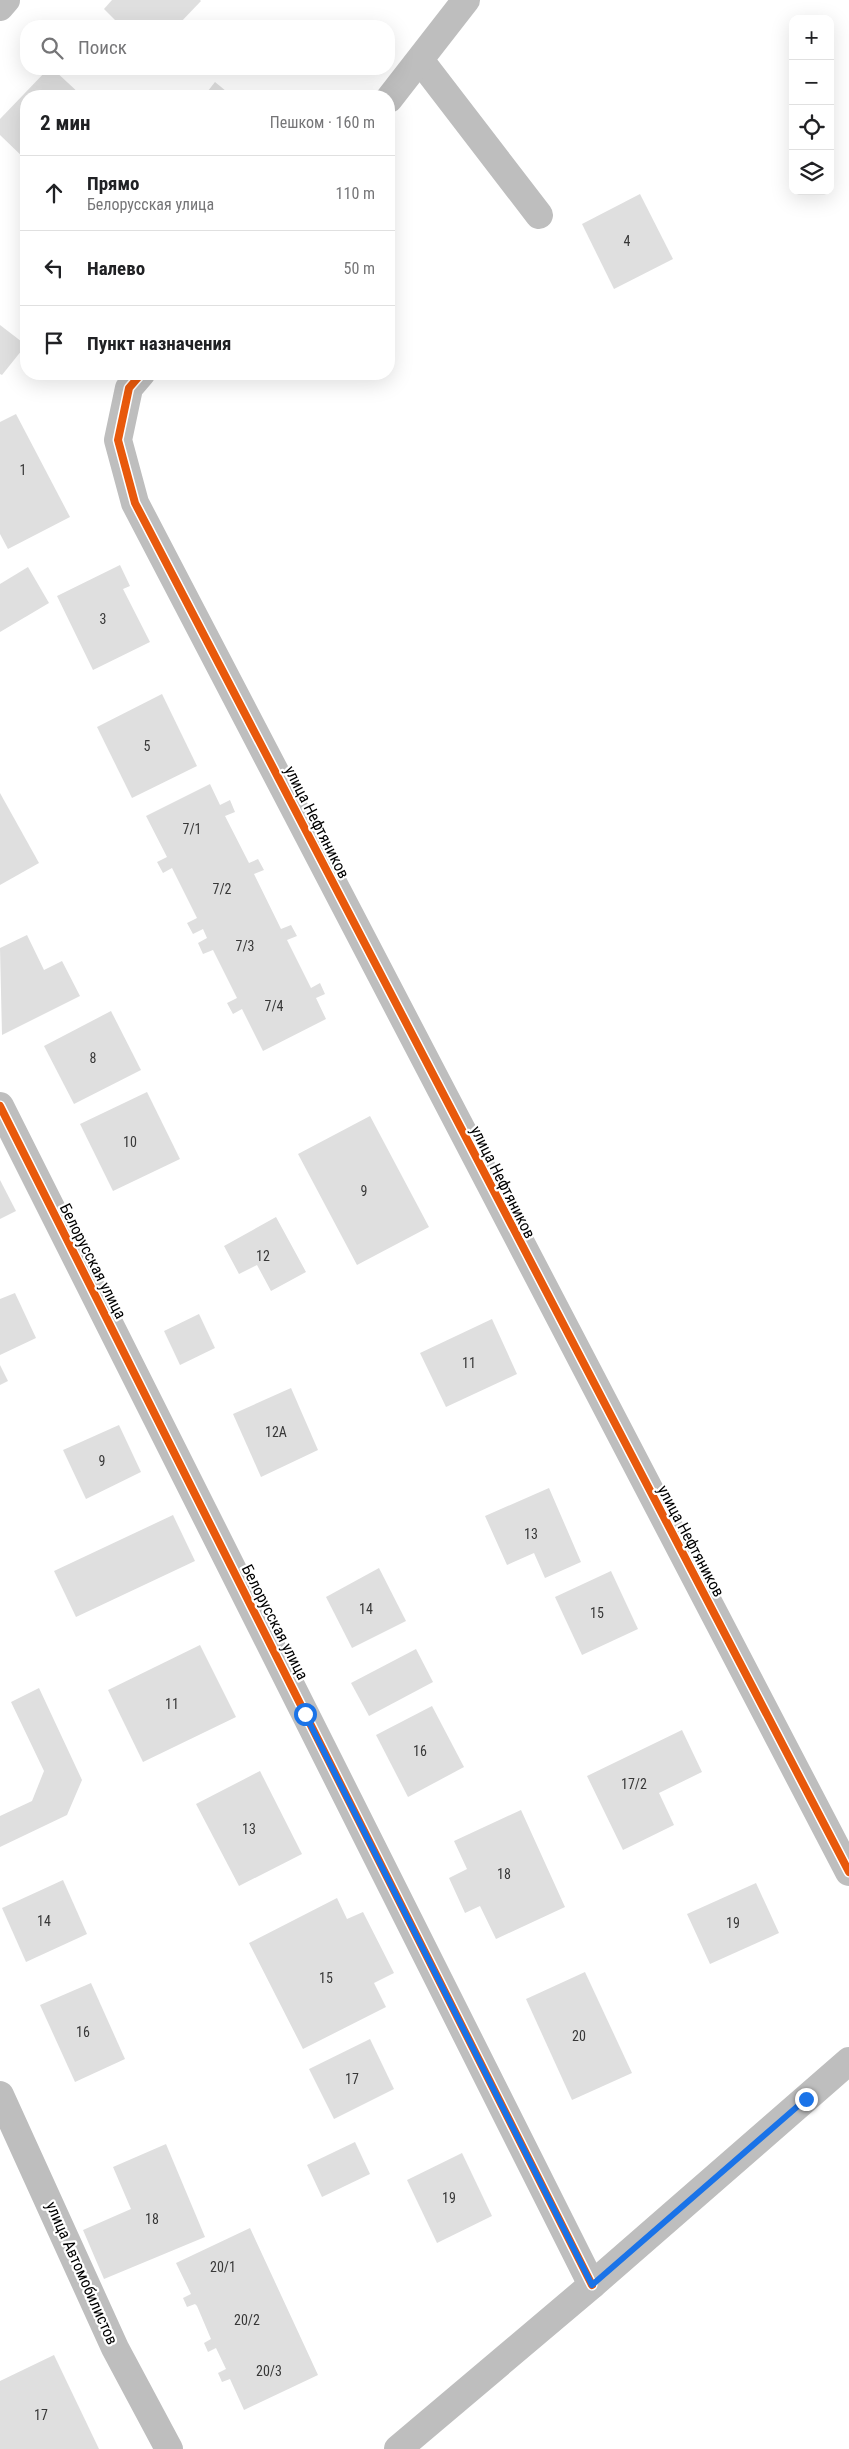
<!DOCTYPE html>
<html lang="ru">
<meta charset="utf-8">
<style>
body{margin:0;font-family:"Roboto Condensed",sans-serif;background:#f6f6f6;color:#202124}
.controls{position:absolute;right:15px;top:15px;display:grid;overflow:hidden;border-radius:10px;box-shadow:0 5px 20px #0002}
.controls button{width:45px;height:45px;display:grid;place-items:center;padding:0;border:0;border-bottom:1px solid #e0e0e0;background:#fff;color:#202124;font:25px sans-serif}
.stop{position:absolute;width:15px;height:15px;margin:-11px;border:4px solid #1a73e8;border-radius:50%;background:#fff}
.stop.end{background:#1a73e8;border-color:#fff;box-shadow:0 1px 5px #0008}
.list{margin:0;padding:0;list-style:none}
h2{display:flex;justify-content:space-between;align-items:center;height:65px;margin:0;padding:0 20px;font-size:21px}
h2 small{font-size:16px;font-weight:400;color:#757577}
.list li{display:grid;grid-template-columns:32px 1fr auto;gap:15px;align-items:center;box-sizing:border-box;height:75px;padding:0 20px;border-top:1px solid #e0e0e0}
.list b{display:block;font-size:19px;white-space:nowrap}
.list p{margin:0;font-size:16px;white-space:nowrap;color:#757577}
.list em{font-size:16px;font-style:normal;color:#757577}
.icon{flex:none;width:28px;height:28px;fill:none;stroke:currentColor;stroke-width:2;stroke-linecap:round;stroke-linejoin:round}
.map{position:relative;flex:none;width:849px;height:2449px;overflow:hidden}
.search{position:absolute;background:#fff;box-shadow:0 5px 20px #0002;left:20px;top:20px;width:375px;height:55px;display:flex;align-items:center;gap:12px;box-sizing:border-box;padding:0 18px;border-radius:20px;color:#757577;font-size:19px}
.panel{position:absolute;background:#fff;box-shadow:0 5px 20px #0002;left:20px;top:90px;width:375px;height:290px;border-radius:20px}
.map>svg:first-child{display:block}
.building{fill:#dfdfdf}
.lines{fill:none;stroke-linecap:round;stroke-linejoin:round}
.minor{stroke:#bebebe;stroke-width:28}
.cycleway-casing{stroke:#fff;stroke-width:11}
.cycleway{stroke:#e8590c;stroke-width:8}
.route{stroke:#1a73e8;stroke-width:6}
.labels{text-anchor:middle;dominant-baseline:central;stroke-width:4.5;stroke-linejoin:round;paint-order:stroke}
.number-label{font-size:14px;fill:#383838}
.street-label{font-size:16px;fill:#000;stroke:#fff}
</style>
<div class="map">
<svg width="849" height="2449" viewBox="0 0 849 2449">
<rect width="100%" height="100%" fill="#fff"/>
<g class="building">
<polygon points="112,0 200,0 201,1 177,26 121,26 104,9"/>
<polygon points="48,69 53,69 82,96 26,96 26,160 0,135 0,119"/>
<polygon points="215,82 232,96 204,96"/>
<polygon points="640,194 673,259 614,289 582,224"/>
<polygon points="0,325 26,345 2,375 0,374"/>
<polygon points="16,414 70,517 8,549 0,534 0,422"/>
<polygon points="120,565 130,586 123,589 150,642 93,670 57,596"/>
<polygon points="28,567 49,603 0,632 0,584"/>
<polygon points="162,694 197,766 132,798 97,727"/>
<polygon points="210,784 220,805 230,800 235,812 225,816 249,863 258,859 264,870 254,874 281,929 291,925 297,936 287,940 311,988 320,983 325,994 316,998 326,1019 263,1051 242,1009 233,1014 227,1003 237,998 213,950 203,954 198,943 207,938 203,929 193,934 187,923 197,918 172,868 163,873 157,862 167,857 146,816"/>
<polygon points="0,793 39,863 0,885"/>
<polygon points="27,935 44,970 62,961 80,996 2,1035 0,948"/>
<polygon points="111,1011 141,1070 74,1104 44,1046"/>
<polygon points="147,1092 180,1159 113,1191 80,1124"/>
<polygon points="370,1116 429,1227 357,1265 298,1154"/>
<polygon points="0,1180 16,1211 0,1219"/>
<polygon points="276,1217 306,1272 271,1291 257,1265 239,1274 224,1246"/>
<polygon points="15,1293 36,1338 0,1355 0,1299"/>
<polygon points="199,1314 215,1348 180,1365 164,1331"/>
<polygon points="492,1319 517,1374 446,1407 420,1353"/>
<polygon points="0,1365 8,1381 0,1385"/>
<polygon points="291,1388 318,1450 261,1477 233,1414"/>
<polygon points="119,1425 141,1472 86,1499 63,1450"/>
<polygon points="549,1488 581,1562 545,1578 534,1553 507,1565 485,1516"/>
<polygon points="173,1515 195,1561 76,1617 54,1571"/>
<polygon points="379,1568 406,1621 352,1648 326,1597"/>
<polygon points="611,1571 638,1629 582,1655 555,1597"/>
<polygon points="200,1645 236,1717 143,1762 108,1690"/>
<polygon points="416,1649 433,1682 369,1716 351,1683"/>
<polygon points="39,1688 82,1780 67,1815 0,1847 0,1816 32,1801 44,1771 11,1702"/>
<polygon points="432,1706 464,1767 408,1797 376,1735"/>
<polygon points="682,1730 702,1772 659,1793 674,1825 623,1850 587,1776"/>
<polygon points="260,1771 302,1854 239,1886 196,1804"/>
<polygon points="521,1810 565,1907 496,1939 480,1906 465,1913 449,1878 467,1869 454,1841"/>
<polygon points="63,1880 87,1934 26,1962 2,1908"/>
<polygon points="756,1883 779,1933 710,1964 687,1914"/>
<polygon points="337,1898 347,1919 363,1912 394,1973 374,1983 386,2007 303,2049 249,1943"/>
<polygon points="585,1972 632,2073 572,2100 526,1999"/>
<polygon points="91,1983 125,2059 75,2082 40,2005"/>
<polygon points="370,2039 394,2089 334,2119 309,2069"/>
<polygon points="355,2142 370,2174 322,2197 307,2165"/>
<polygon points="166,2144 205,2237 104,2279 83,2230 131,2209 113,2167"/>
<polygon points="462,2153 492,2216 437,2243 407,2180"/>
<polygon points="250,2228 318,2375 244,2410 230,2379 222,2382 218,2373 226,2369 216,2348 208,2352 204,2343 211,2339 197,2306 195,2304 187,2307 183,2298 191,2294 176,2263"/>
<polygon points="54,2355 99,2449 0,2449 0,2381"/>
</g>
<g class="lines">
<g class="minor">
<polyline points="0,7 6,0"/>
<polyline points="420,60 539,215"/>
<polyline points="389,99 466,0"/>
<polyline points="141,374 129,388 118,440 135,503 849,1872"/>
<polyline points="0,1106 592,2285"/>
<polyline points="0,2095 115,2348 169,2449"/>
<polyline points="398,2449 592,2285 849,2061"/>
</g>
<defs>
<g id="cycleway">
<polyline points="141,374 129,388 118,440 135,503 849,1872"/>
<polyline points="0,1106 592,2285"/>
</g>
</defs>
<use href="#cycleway" class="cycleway-casing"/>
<use href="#cycleway" class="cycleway"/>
</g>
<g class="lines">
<polyline class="route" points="305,1714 592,2285 806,2099"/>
</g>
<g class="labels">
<g class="number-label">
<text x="627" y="241">4</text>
<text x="23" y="470">1</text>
<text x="103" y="619">3</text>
<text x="147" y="746">5</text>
<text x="192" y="829">7/1</text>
<text x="222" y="889">7/2</text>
<text x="245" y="946">7/3</text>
<text x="274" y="1006">7/4</text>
<text x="93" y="1058">8</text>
<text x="130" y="1142">10</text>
<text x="364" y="1191">9</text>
<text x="263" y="1256">12</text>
<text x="469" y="1363">11</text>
<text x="276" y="1432">12А</text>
<text x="102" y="1461">9</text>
<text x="531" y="1534">13</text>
<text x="366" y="1609">14</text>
<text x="597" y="1613">15</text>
<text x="172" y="1704">11</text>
<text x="420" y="1751">16</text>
<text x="634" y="1784">17/2</text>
<text x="249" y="1829">13</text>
<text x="504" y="1874">18</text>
<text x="44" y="1921">14</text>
<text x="733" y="1923">19</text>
<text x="326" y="1978">15</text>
<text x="83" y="2032">16</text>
<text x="579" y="2036">20</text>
<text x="352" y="2079">17</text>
<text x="449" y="2198">19</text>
<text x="152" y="2219">18</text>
<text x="223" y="2267">20/1</text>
<text x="247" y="2320">20/2</text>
<text x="269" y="2371">20/3</text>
<text x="41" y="2415">17</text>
</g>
<g class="street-label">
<text transform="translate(317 822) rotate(63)">улица Нефтяников</text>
<text transform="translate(503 1182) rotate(63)">улица Нефтяников</text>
<text transform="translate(93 1261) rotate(63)">Белорусская улица</text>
<text transform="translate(691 1541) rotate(62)">улица Нефтяников</text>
<text transform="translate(275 1622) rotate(63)">Белорусская улица</text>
<text transform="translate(82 2273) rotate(66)">улица Автомобилистов</text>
</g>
</g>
</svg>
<div class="controls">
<button>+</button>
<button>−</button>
<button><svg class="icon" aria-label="locate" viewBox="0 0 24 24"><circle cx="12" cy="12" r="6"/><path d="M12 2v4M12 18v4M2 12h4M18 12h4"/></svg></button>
<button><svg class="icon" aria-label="layers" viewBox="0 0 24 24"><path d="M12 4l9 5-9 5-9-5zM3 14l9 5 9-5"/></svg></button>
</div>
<div class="stop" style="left:305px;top:1714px"></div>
<div class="stop end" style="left:806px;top:2099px"></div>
<div class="search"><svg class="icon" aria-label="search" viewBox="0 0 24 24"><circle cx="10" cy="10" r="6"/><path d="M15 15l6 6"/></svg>Поиск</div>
<section class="panel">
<h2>2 мин<small>Пешком · 160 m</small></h2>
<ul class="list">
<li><svg class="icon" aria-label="ahead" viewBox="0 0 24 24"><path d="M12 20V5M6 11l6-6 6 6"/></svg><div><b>Прямо</b><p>Белорусская улица</p></div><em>110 m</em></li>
<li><svg class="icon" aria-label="left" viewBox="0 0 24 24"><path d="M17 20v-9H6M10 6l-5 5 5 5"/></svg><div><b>Налево</b></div><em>50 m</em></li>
<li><svg class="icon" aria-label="arrive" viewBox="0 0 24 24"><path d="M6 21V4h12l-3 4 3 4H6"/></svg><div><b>Пункт назначения</b></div></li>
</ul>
</section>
</div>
